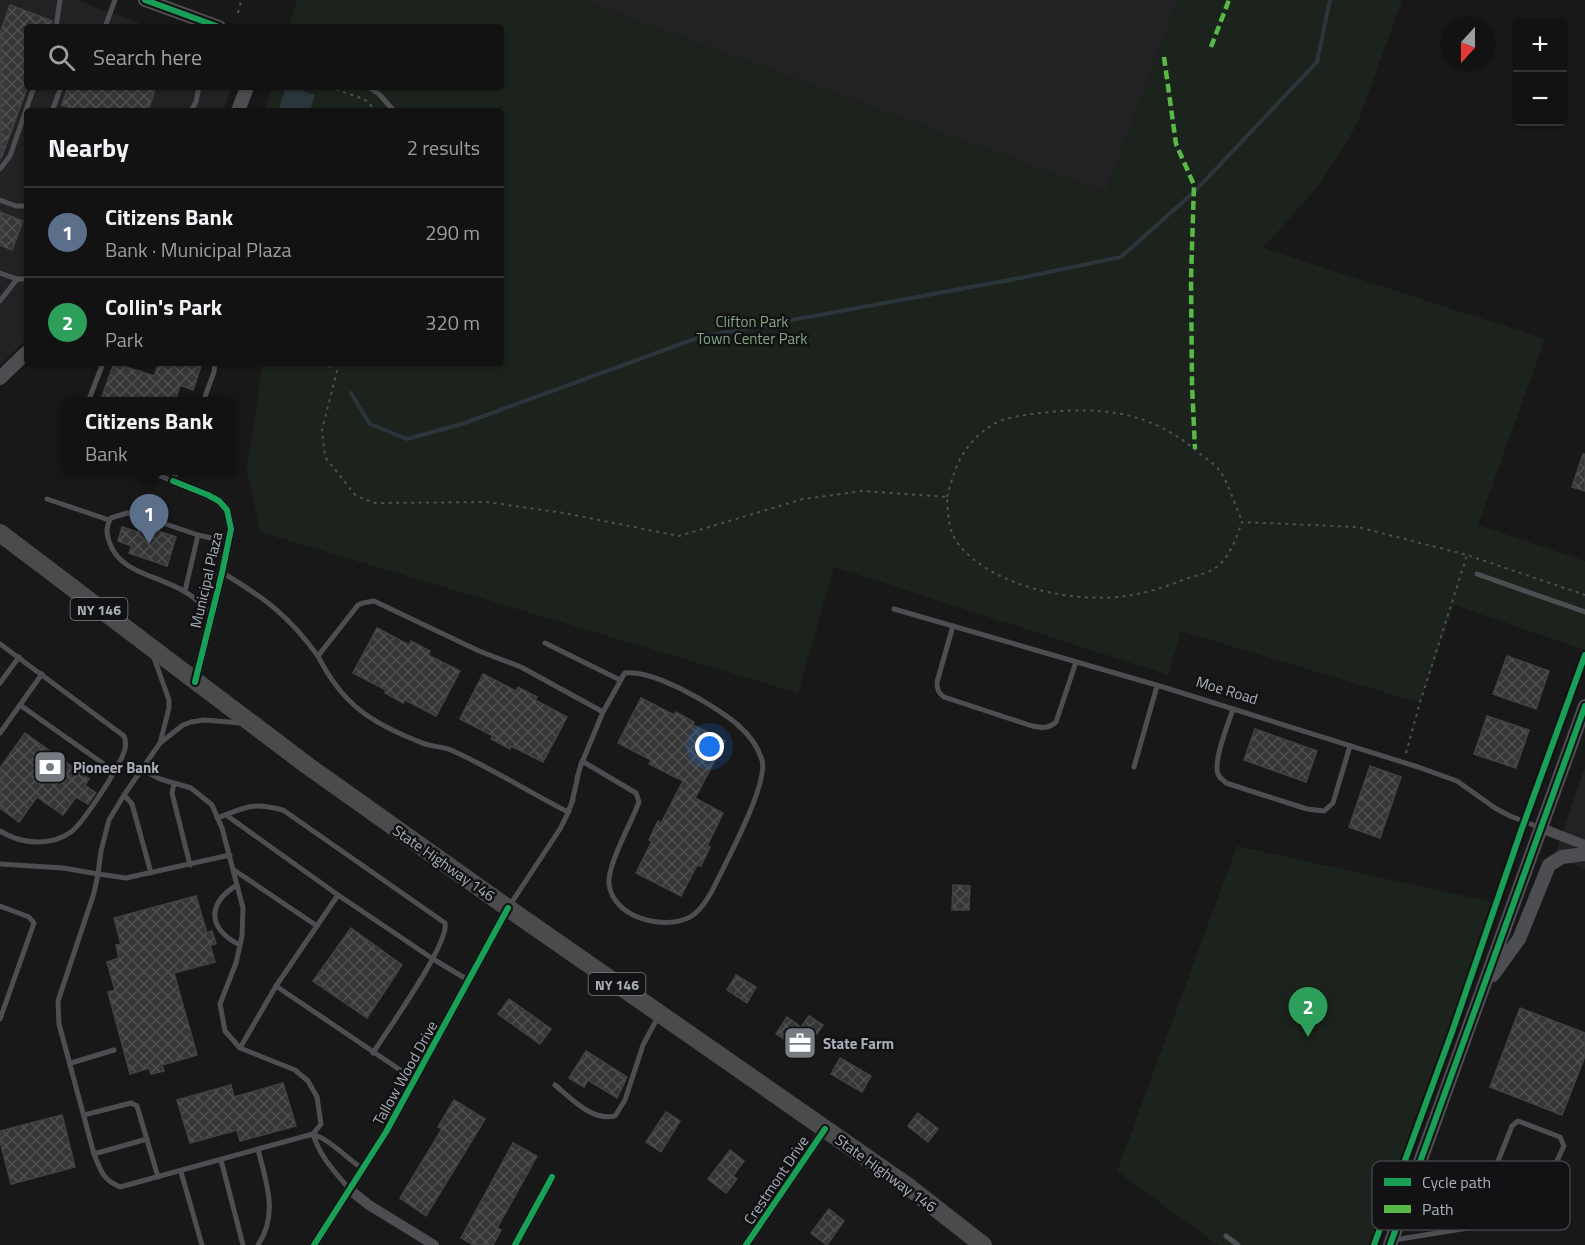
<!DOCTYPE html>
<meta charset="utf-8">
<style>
body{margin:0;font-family:"Titillium Web",sans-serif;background:#1f2020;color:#f1f3f6}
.controls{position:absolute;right:18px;top:18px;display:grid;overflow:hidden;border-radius:6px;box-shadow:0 2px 4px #0004}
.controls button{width:54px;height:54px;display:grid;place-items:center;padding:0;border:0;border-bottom:2px solid #313232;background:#121212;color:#f1f3f6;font:30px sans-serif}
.compass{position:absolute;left:1441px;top:18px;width:54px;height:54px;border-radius:50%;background:#121212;box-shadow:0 2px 4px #0004;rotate:201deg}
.you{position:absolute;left:710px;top:747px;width:21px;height:21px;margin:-15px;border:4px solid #fff;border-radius:50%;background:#1a73e8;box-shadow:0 0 0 9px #1a73e833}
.badge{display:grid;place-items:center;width:39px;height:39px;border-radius:50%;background:#7c3aed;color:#fff;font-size:20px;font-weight:700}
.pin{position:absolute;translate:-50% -50px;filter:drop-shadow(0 2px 3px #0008)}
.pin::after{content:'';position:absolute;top:32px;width:21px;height:18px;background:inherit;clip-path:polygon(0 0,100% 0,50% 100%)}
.popup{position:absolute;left:62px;top:397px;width:174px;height:78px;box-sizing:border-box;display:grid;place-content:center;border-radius:6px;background:#121212;filter:drop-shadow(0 2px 4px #0005);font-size:20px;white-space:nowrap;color:#9c9e9f}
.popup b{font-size:22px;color:#f1f3f6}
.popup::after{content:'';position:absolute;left:50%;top:100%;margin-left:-12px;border:12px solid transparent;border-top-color:#121212}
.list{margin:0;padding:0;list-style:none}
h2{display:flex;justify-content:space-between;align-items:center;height:78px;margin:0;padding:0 24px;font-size:26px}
h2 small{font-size:20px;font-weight:400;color:#9c9e9f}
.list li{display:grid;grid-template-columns:39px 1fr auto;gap:18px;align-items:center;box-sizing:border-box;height:90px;padding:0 24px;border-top:2px solid #313232}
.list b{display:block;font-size:22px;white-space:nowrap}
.list p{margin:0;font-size:20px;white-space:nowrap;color:#9c9e9f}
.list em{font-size:20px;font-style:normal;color:#9c9e9f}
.icon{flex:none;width:33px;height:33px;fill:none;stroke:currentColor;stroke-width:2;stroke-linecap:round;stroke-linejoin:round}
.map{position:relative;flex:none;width:1585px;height:1245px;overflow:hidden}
.search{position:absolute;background:#121212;box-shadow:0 2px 4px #0004;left:24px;top:24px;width:480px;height:66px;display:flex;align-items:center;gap:15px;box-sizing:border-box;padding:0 21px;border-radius:6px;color:#9c9e9f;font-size:22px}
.panel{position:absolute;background:#121212;box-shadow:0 2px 4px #0004;left:24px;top:108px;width:480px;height:258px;border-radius:6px}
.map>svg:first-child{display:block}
.built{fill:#222224}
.green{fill:#1c231c}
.water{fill:#2a363b}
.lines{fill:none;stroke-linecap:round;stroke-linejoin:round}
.stream{stroke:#2a363b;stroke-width:4}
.building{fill:url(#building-cross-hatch);stroke:#404244;stroke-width:1.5}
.path{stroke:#4e5053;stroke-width:2;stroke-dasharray:3 4.5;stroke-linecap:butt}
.service{stroke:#4c4e51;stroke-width:5}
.minor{stroke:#4c4e51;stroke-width:10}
.tertiary{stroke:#4c4e51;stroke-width:14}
.primary{stroke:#4a4b4d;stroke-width:18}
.quiet{stroke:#58b947;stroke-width:4.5;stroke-dasharray:9 4.5;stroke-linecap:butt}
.cycleway-casing{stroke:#121214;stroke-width:10}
.cycleway{stroke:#1a9f57;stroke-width:6}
.labels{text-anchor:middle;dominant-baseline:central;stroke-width:5;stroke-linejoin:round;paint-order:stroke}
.shield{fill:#121214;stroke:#7c8188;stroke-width:1.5}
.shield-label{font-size:14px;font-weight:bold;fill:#a9b0ba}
.park-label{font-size:15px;fill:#82a67f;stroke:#121214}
.street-label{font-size:15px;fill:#a9b0ba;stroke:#121214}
.poi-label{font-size:15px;font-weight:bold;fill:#a9b0ba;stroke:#121214;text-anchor:start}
.key{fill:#121214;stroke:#3f4146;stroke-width:1.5}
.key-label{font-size:16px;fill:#a9b0ba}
</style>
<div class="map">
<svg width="1585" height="1245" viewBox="0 0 1585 1245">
<defs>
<pattern id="building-cross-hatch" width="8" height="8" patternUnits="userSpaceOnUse" patternTransform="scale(1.5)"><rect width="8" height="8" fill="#363637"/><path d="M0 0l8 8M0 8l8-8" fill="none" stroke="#505152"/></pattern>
</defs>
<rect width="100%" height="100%" fill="#181818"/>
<g class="built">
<polygon points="0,0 77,0 150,27 27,27 27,87 232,87 223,111 27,111 27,339 0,365"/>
<polygon points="580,0 1178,0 1106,193"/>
<polygon points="1585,767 1585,869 1554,857"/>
</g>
<g class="green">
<polygon points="297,0 580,0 1106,193 1178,0 1402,0 1357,124 1321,183 1263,248 1545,339 1478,525 1585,561 1585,650 1454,605 1420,703 1181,631 1168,675 834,567 798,693 260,532 247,469 263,363 501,363 501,111 265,111 272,87 501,87 501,27 289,27"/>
<polygon points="1237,846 1496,903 1378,1245 1218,1245 1117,1171"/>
</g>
<polygon class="water" points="291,87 315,95 310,111 278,111 285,90"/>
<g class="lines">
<g class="stream">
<polyline points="325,363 329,366"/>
<polyline points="351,393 370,424 407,439 462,424 700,337 1020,278 1121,257 1194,192 1317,62 1330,0"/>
</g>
</g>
<g class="building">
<polygon points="10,5 52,21 51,27 27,27 27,88 1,159 0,33"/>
<polygon points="68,87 149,87 155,89 148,111 70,111 71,108 62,105"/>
<polygon points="0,212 23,221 12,250 0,245"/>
<polygon points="114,363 154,376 159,363 202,363 193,390 180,385 175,402 100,402"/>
<polygon points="1583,454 1585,454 1585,491 1572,487"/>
<polygon points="141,525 176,537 167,566 129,553 132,546 118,541 122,527 138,532"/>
<polygon points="377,628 409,645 411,641 430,651 428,655 460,671 436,716 405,700 403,703 385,693 386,690 353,673"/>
<polygon points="1507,656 1549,671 1536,709 1493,694"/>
<polygon points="483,674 516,691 518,687 537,697 535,700 567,717 543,762 511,746 510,749 491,739 493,736 460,719"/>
<polygon points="641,698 674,715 676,712 694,722 693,725 725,741 695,798 723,813 707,846 710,847 701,866 697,865 681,896 636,873 652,841 649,840 658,821 661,823 683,781 649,764 651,760 618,743"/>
<polygon points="1487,716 1529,730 1516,768 1474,754"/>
<polygon points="1255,729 1317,751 1306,782 1244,760"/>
<polygon points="25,733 89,779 85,785 96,793 88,804 76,797 63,815 37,797 19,822 0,808 0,768"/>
<polygon points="1370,766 1401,777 1380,838 1349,827"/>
<polygon points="953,885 970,886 969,910 952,910"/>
<polygon points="196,896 207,933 212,931 216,944 210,945 215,962 174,973 197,1055 162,1065 164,1071 151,1074 149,1068 130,1074 108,992 115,990 107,962 119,958 116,945 121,944 114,918"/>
<polygon points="351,928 402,965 367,1018 313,981"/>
<polygon points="736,975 756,987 747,1003 727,990"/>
<polygon points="509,999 551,1029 540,1044 498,1014"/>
<polygon points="1520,1008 1585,1033 1585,1056 1562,1115 1490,1087"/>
<polygon points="809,1016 823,1025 805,1052 776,1034 787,1017 801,1027"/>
<polygon points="586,1051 627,1077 617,1098 588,1080 584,1087 569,1078"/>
<polygon points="840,1058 871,1076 862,1092 831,1074"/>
<polygon points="283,1083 296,1126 240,1141 237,1130 190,1143 177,1100 231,1085 234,1097"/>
<polygon points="454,1100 485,1119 426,1216 400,1198 442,1129 438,1127"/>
<polygon points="666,1112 680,1121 661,1152 646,1142"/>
<polygon points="918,1113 938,1129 928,1142 908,1126"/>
<polygon points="62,1115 75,1167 11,1184 0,1141 0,1131"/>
<polygon points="513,1143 537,1156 497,1228 501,1230 493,1245 474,1245 461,1238"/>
<polygon points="730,1150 744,1161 733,1176 737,1179 726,1193 708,1179"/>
<polygon points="829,1209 844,1221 827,1245 811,1233"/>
</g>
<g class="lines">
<g class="path">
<polyline points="238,13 241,2 240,0"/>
<polyline points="329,87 364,99 377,111"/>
<path d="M339 363 322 430 325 457 356 496 375 503 486 502 564 513 679 536 803 499 863 491 947 497C948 513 948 532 959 545 994 588 1079 605 1132 595 1150 592 1168 586 1185 579 1194 576 1207 574 1215 568 1230 558 1236 538 1242 522L1358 527 1467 555 1585 595"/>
<path d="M947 497C955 466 963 444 992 425 1005 417 1025 415 1040 413 1101 406 1151 411 1199 453 1205 458 1215 464 1220 471 1228 482 1236 508 1242 521"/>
<polyline points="1406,753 1419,706 1467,555"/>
</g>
<g class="service">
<polyline points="56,27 60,0"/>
<polyline points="105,27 115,0"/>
<polyline points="368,87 379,94 394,111"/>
<polyline points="52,111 61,87"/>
<polyline points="191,111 196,102 199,87"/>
<polyline points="0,169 10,156 34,87"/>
<polyline points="0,200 16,206 27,206"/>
<polyline points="0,273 17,279 27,279"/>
<polyline points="0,301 17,279"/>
<polyline points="88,402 103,363"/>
<polyline points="203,402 214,372 215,363"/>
<polyline points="144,470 173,481 177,470"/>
<polyline points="47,499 109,520"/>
<path d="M223 573C266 599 288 615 318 656"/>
<polyline points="1477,574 1585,612"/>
<polyline points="185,591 198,535"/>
<polyline points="894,609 1163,687 1418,767 1457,781 1495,808 1510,816 1541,828"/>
<path d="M211 613C203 606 195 597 185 592 159 575 119 574 109 541 106 532 106 526 111 518L127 513 136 514 198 535 228 542"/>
<path d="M953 626 937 682C937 689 938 693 944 697L1032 726C1042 728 1048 729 1056 722L1076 662"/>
<path d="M545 643 620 680 625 673C645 670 681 688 698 698 723 713 753 730 762 760 769 784 724 866 712 891 706 901 699 913 688 918 661 930 613 917 609 884 607 866 630 825 637 807L639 802 636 793 582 761 577 778"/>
<path d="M0 644 124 736C126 741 126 744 125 749 121 765 84 822 71 832 50 847 21 844 0 831"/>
<polyline points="153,655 169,700 169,708 160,743"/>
<polyline points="0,683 19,657"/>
<polyline points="20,705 115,772"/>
<path d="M1233 709C1229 722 1211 765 1219 776 1221 779 1224 780 1226 783L1307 809 1324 811 1333 803 1350 746"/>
<polyline points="0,733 42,674"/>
<polyline points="581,765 603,712 622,678"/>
<polyline points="1134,767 1157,686"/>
<polyline points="143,770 160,779 191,788 212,805 222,828 243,908 242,936 236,963 220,1004 225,1031 240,1048 295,1070 308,1081 317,1097 321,1124 313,1134"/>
<polyline points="174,784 172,793 190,865"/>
<polyline points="124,795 132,804 151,873"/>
<path d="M573 800 568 812C529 792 491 768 451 750 441 746 430 747 420 742 371 723 342 704 318 656L358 605 363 603 374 601 479 651 521 667 603 712"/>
<polyline points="572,802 578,776"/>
<polyline points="226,815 338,895"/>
<path d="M217 818C247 807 251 802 283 810L445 923C450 943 386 1032 373 1053"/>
<path d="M230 855 126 878 98 874 94 893 58 1001 59 1024 94 1154C101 1171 103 1180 120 1187L313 1134C332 1141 346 1158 363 1169"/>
<polyline points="0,864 63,868 98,874 101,851 109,820 124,795 160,743 183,725 191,722 204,720 241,723"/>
<polyline points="234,870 317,926"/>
<path d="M237 885C206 904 208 929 240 945"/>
<polyline points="510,905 560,829 569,811"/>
<polyline points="0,906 29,917 34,923 0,1019"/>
<polyline points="240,1048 276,986"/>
<polyline points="71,1063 114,1050"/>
<polyline points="415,1080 276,986 338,895 433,959 468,980"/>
<path d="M555 1085C572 1099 591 1121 615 1116L625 1100 643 1045 659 1015"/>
<polyline points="84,1115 131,1103 137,1106 158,1177"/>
<path d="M313 1134C320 1157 335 1172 350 1190"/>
<polyline points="94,1154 147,1139"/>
<polyline points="221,1160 243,1245"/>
<polyline points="181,1172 202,1245"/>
<polyline points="1226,1236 1238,1245"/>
<polyline points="1394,1240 1511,1221 1525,1214 1536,1205 1564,1146 1560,1137 1518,1121 1512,1126 1472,1227"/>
<path d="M258 1245C279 1213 266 1183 258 1149"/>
</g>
<g class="minor">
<polyline points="173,481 208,495 219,501 227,510 231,529 222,573 195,682"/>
<polyline points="1541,828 1585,845"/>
<polyline points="350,1190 369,1205 434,1245"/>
<polyline points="314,1245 386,1132 508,908"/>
<polyline points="515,1245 552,1177"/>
<polyline points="746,1245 825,1129"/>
</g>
<g class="tertiary">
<polyline points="145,0 219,27"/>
<polyline points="238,111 247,87"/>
<polyline points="0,378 27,352"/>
<polyline points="1493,975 1519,939 1549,865 1562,857 1585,854"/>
<polyline points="1390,1245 1585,706"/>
</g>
<polyline class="primary" points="0,533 308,766 508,908 910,1188 983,1245"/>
<g class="quiet">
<polyline points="1211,47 1229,0"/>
<polyline points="1164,57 1176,144 1194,185 1191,279 1192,385 1195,449"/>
</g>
<defs>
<g id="cycleway">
<polyline points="145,0 219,27"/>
<polyline points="173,481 208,495 219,501 227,510 231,529 222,573 195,682"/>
<polyline points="314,1245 386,1132 508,908"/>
<polyline points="515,1245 552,1177"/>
<polyline points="746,1245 825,1129"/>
<polyline points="1374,1245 1452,1032 1521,831 1585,655"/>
<polyline points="1390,1245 1585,706"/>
</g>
</defs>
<use href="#cycleway" class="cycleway-casing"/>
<use href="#cycleway" class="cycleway"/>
</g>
<defs>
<symbol id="bank-square" viewBox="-11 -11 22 22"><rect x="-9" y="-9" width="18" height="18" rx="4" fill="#767b81" stroke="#121214"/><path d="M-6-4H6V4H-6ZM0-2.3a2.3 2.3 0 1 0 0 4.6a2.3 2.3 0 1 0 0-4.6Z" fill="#fff"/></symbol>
<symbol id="office-square" viewBox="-11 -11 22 22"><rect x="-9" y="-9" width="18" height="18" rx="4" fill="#767b81" stroke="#121214"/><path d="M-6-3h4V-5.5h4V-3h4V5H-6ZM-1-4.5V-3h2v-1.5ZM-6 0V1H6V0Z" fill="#fff"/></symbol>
</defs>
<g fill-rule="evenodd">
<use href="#bank-square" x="31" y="748" width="38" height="38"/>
<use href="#office-square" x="781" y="1024" width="38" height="38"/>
</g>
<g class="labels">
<g class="shield">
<rect x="70.5" y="598" width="57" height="22" rx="4.5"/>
<rect x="588.5" y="973" width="57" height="22" rx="4.5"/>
</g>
<g class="shield-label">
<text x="99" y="609">NY 146</text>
<text x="617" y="984">NY 146</text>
</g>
<g class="park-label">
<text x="752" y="321">Clifton Park<tspan x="752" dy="17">Town Center Park</tspan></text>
</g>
<g class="street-label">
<text transform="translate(206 580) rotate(-77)">Municipal Plaza</text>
<text transform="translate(1227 690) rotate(17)">Moe Road</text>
<text transform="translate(444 863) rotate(35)">State Highway 146</text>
<text transform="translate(405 1073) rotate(-61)">Tallow Wood Drive</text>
<text transform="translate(886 1173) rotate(36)">State Highway 146</text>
<text transform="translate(776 1180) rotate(-56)">Crestmont Drive</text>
</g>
<g class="poi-label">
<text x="73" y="767">Pioneer Bank</text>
<text x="823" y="1043">State Farm</text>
</g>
</g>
<rect x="1372" y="1161" width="198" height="69" rx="9" class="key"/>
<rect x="1384" y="1178" width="27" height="8" fill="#1a9f57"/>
<rect x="1384" y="1205" width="27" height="8" fill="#58b947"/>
<g class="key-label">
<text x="1422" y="1188">Cycle path</text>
<text x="1422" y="1215">Path</text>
</g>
</svg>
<div class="controls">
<button>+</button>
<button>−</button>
</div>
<svg class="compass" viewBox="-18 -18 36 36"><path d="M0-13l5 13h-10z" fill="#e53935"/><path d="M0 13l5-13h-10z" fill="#9c9e9f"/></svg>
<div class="you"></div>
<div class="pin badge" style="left:149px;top:544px;background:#5c6f8a">1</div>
<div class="popup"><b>Citizens Bank</b>Bank</div>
<div class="pin badge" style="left:1308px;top:1037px;background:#2e9e5b">2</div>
<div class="search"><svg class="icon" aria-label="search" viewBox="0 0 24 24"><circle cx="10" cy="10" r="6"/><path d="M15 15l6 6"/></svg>Search here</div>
<section class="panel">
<h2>Nearby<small>2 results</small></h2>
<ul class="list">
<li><span class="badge" style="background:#5c6f8a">1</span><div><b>Citizens Bank</b><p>Bank · Municipal Plaza</p></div><em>290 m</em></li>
<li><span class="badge" style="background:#2e9e5b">2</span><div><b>Collin's Park</b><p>Park</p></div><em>320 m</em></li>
</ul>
</section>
</div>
